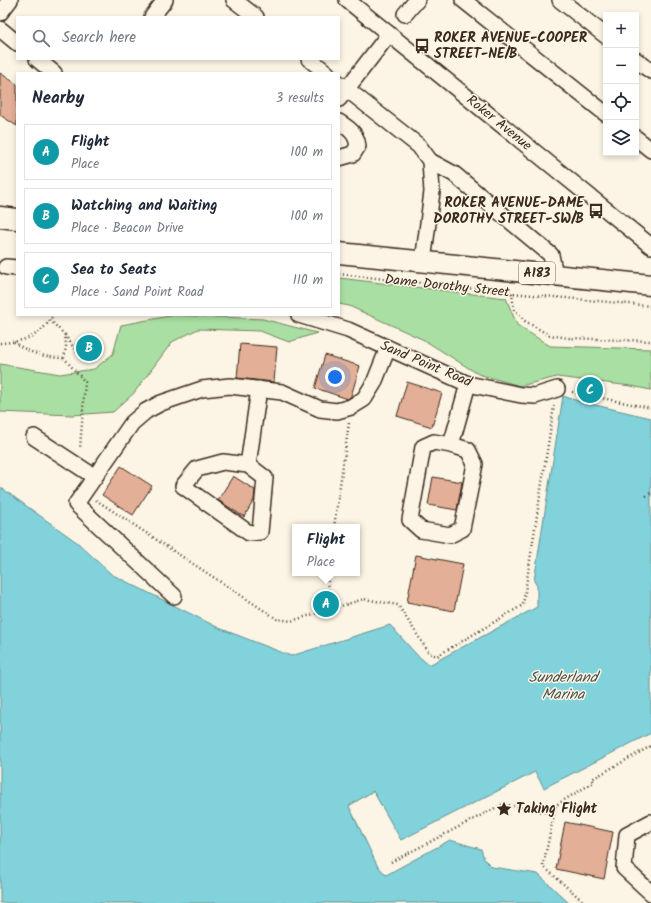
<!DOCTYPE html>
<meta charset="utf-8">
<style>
body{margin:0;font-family:Kalam,sans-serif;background:#f6f6f7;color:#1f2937}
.controls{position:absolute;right:12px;top:12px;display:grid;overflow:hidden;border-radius:0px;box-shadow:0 2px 6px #0003}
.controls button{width:36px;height:36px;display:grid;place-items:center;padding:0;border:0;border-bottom:1px solid #e0e1e3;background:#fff;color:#1f2937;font:20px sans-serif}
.you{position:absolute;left:335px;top:377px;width:14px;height:14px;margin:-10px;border:3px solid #fff;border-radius:50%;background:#1a73e8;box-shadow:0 0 0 6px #1a73e833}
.badge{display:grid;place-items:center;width:26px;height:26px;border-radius:50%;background:#3b2a1e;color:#fff;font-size:13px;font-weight:700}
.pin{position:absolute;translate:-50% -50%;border:2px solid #fff;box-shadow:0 1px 4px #0006}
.popup{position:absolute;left:292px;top:524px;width:68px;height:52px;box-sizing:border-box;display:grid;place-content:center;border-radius:0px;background:#fff;filter:drop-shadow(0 1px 3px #0005);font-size:13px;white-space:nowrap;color:#747a83}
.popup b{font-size:15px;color:#1f2937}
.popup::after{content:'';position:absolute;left:50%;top:100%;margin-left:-8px;border:8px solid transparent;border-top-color:#fff}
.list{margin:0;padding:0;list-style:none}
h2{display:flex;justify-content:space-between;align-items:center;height:52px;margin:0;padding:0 16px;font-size:17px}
h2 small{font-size:13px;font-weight:400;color:#747a83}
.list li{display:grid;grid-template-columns:26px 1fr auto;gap:12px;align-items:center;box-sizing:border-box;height:56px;margin:0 8px 8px;padding:0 8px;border:1px solid #e0e1e3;border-radius:0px}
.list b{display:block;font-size:15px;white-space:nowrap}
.list p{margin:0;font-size:13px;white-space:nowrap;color:#747a83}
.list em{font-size:13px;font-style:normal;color:#747a83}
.icon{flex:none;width:22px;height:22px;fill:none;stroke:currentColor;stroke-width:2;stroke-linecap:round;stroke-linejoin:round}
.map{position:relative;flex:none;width:651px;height:903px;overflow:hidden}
.search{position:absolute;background:#fff;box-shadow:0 2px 6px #0003;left:16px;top:16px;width:324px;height:44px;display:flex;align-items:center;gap:10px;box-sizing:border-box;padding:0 14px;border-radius:0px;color:#747a83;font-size:15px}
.panel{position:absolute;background:#fff;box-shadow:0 2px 6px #0003;left:16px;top:72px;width:324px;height:244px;border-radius:0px}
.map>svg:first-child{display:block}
.green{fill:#a9dfa2;stroke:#728460}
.water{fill:#81d2db;stroke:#658f8f}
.building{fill:#e3af96;stroke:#3b2a1e}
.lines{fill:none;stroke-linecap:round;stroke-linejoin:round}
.minor-casing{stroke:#3b2a1e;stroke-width:18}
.major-casing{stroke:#3b2a1e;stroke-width:23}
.path{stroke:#3b2a1e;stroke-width:2.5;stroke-dasharray:1 3;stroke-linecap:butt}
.minor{stroke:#fcf5e5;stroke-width:15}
.major{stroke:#fcf5e5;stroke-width:20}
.labels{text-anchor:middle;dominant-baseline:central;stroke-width:3;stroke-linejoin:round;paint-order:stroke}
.shield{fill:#fcf5e5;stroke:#75675a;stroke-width:1}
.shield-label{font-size:13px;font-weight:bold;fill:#3b2a1e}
.poi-label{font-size:14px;font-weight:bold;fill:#3b2a1e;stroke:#fcf5e5;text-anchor:start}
.street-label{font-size:14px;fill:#3b2a1e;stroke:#fcf5e5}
.water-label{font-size:15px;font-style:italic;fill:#4c544d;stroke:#fcf5e5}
</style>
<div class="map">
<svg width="651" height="903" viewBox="0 0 651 903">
<rect width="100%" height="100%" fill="#fcf5e5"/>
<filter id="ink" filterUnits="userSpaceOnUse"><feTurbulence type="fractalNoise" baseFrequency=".025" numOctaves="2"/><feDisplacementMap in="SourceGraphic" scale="8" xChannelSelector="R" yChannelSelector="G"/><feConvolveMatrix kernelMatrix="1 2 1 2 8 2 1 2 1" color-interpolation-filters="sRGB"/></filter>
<g filter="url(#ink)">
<g class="green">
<polygon points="339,278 506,298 517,325 550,346 651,349 651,390 631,386 557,377 520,386 478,374 424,340 349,306 339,304"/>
<polygon points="175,315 263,319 317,333 289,342 260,331 198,329 172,342 134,393 113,412 72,415 0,412 0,364 60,374 94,369 113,354 121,325"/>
</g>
<polygon class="water" points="563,396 578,401 651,418 651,733 544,788 535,772 401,840 373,791 349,806 377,865 386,875 450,840 481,849 484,859 492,867 538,874 569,903 0,903 0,487 78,543 111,574 219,628 291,656 390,625 416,654 429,665 537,607 537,586 534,581"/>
<g class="building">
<polygon points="0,73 17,84 17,126 0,115"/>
<polygon points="240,344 277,347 274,382 237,378"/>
<polygon points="325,355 360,366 351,396 348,399 315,388"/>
<polygon points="407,382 442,393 432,427 397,416"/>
<polygon points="121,466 152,486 133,515 102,495"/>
<polygon points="233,476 255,490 254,500 244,517 218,500"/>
<polygon points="433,477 462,482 457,510 428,505"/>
<polygon points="416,555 463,564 454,611 407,602"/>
<polygon points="565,822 613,832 604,879 556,869"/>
</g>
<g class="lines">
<defs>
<g id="minor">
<polyline points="234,0 256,17"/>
<polyline points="347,0 651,246"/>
<polyline points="463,0 606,114"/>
<polyline points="560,0 606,36"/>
<polyline points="0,13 10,0"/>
<polyline points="405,14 417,0"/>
<polyline points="152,17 165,0"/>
<polyline points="0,29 17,43"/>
<polyline points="37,59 54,73"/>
<polyline points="309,59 327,73"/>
<polyline points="636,60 651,71"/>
<polyline points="339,83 419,146 430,161 432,192 423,262"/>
<polyline points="339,99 389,34"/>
<path d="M339 122C350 129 356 133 358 146L353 154 339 158"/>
<polyline points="636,138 651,150"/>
<polyline points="430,161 454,174 551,255 555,275"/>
<polyline points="6,267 17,268"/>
<polyline points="299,315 348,330 468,384 521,395 535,396 557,389"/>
<polyline points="34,437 95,477"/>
<polyline points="451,445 434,442 423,447 410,520 421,530 450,535 462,529 475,464 468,450 451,445 468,384"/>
<polyline points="248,465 223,462 197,469 183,486 249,533 260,532 265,478 248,465 259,389"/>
<polyline points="174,596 76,504 132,423 146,411 161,403 202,389 230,386 282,392 320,409 337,411 351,407 364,399 374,383 388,348"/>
<polyline points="651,822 627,835 624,868 651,893"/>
</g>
<g id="major">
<polyline points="0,217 17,219"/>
<polyline points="339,253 651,285"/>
</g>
</defs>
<use href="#minor" class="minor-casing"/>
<use href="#major" class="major-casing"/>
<g class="path">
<polyline points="339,274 512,293 651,306"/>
<polyline points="512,293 514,309 525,321 549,335 568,338 651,341"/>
<polyline points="50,320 65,335 66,346 64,358 85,382 80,449"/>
<path d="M65 335C74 347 81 365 98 355V348"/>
<path d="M14 342C29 353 45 358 64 358"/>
<path d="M0 343C23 342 41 337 53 315"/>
<polyline points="572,392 651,408"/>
<polyline points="646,496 651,493"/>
<polyline points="96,500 277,619 291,621 364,599 398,605 429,653 437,656 523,605 554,406"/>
<polyline points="334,527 349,423"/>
<polyline points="327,573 331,609"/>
<polyline points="391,862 503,804 554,814"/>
<polyline points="585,903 543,866 556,805 594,782 592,779 651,746"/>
</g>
<use href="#minor" class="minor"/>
<use href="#major" class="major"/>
</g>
</g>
<defs>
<symbol id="bus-bare" viewBox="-9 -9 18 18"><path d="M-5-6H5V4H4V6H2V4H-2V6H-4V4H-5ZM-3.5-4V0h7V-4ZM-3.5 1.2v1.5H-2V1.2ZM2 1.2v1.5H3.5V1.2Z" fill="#3b2a1e" stroke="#fcf5e5" stroke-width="2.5" paint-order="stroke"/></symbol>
<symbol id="sight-bare" viewBox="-9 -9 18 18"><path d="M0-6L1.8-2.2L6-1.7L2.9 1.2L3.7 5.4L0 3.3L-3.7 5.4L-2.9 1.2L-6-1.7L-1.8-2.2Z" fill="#3b2a1e" stroke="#fcf5e5" stroke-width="2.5" paint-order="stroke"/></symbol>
</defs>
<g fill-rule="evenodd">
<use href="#bus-bare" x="411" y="35" width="22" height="22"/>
<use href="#bus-bare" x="585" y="200" width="22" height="22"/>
<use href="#sight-bare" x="493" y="798" width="22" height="22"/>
</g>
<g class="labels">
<rect class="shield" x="519" y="262" width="36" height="22" rx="3"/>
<g class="shield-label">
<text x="537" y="273">A183</text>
</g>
<g class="poi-label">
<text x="434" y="38">ROKER AVENUE-COOPER<tspan x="434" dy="16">STREET-NE/B</tspan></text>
<text x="584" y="203" text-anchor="end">ROKER AVENUE-DAME<tspan x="584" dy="16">DOROTHY STREET-SW/B</tspan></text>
<text x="516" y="809">Taking Flight</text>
</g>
<g class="street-label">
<text transform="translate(499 123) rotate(39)">Roker Avenue</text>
<text transform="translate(447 286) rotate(6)">Dame Dorothy Street</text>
<text transform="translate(426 364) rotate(23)">Sand Point Road</text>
</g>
<g class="water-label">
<text x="563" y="678">Sunderland<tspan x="563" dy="17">Marina</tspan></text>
</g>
</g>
</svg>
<div class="controls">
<button>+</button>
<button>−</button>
<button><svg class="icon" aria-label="locate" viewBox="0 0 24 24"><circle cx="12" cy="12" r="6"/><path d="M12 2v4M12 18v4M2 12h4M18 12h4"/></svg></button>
<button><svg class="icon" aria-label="layers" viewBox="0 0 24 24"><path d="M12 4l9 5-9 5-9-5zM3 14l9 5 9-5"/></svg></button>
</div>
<div class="you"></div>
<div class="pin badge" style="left:326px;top:604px;background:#0f9aa8">A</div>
<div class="popup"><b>Flight</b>Place</div>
<div class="pin badge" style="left:89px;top:348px;background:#0f9aa8">B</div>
<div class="pin badge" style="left:590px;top:390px;background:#0f9aa8">C</div>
<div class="search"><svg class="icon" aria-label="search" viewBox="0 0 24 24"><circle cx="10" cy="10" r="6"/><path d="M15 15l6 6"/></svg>Search here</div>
<section class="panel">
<h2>Nearby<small>3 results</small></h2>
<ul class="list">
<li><span class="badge" style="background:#0f9aa8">A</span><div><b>Flight</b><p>Place</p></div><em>100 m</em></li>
<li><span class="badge" style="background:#0f9aa8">B</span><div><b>Watching and Waiting</b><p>Place · Beacon Drive</p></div><em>100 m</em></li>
<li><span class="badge" style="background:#0f9aa8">C</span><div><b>Sea to Seats</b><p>Place · Sand Point Road</p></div><em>110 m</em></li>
</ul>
</section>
</div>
